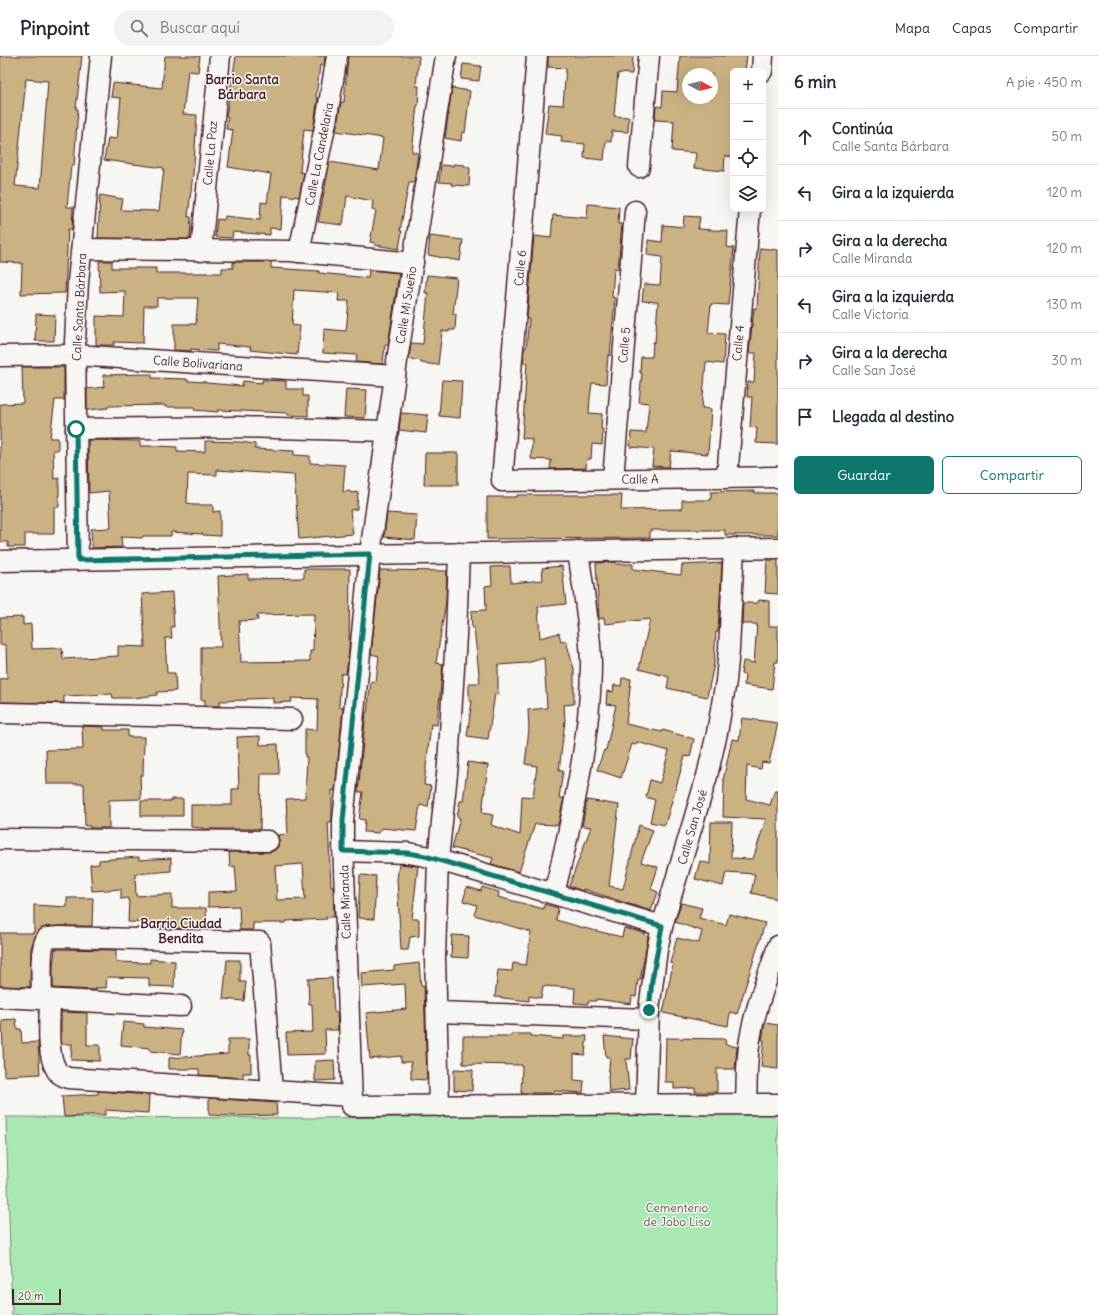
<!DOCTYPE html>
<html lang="es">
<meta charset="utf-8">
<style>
body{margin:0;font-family:Delius,sans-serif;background:#f2f2f3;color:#1f2937}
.controls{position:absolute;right:12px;top:12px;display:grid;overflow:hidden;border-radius:6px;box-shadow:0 4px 16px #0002}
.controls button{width:36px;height:36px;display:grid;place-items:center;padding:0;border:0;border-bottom:1px solid #e0e1e3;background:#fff;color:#1f2937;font:20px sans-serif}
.compass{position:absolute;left:682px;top:12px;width:36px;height:36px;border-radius:50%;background:#fff;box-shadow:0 4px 16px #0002;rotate:97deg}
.scale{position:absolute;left:12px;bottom:10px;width:49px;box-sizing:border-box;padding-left:4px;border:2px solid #4a1f2b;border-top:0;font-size:11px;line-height:14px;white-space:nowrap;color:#4a1f2b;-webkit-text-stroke:3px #f6f6f2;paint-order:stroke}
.stop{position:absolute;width:12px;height:12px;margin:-9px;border:3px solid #0f766e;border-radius:50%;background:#fff}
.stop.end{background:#0f766e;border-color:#fff;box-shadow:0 1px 4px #0008}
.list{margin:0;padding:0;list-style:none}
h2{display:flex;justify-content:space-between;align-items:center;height:52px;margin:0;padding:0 16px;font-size:17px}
h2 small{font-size:13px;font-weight:400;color:#747a83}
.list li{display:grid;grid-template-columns:26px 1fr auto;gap:12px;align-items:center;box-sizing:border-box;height:56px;padding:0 16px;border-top:1px solid #e0e1e3}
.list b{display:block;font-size:15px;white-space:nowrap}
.list p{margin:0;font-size:13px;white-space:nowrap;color:#747a83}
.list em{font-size:13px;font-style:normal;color:#747a83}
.actions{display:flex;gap:8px;padding:12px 16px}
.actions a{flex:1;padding:9px 0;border:1px solid #0f766e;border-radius:6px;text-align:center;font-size:14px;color:#0f766e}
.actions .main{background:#0f766e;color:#fff}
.icon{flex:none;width:22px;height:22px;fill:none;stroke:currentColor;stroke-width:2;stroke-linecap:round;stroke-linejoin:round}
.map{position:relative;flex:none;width:778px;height:1259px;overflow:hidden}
header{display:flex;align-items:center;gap:24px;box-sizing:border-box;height:56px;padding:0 20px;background:#fff;border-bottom:1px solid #e0e1e3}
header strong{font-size:19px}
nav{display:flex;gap:22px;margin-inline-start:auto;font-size:14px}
.search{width:280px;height:36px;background:#f2f2f3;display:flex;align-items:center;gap:10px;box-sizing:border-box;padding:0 14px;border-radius:22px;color:#747a83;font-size:15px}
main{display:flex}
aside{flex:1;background:#fff}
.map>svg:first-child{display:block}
.green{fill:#a8e9b3;stroke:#79846f}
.building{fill:#cab282;stroke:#4a1f2b;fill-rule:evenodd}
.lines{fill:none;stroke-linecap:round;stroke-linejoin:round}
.minor-casing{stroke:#4a1f2b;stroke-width:23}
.minor{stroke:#f6f6f2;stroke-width:20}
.route{stroke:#0f766e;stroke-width:5}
.labels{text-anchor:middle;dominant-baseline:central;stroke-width:3;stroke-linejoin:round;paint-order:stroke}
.street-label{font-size:12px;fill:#4a1f2b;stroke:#f6f6f2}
.park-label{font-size:12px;fill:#62524d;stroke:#f6f6f2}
.neighbourhood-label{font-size:13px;font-weight:bold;fill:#4a1f2b;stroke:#f6f6f2}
</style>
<header>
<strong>Pinpoint</strong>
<div class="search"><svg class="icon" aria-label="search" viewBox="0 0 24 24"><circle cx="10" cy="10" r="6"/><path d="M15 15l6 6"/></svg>Buscar aquí</div>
<nav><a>Mapa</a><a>Capas</a><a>Compartir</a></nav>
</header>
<main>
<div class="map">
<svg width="778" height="1259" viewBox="0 0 778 1259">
<rect width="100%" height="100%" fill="#f6f6f2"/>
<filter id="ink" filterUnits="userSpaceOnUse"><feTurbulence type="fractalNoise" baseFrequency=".025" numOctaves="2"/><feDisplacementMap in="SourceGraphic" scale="8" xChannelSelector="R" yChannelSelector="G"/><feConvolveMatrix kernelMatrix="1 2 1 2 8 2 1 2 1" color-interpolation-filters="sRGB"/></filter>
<g filter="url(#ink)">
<polygon class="green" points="778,1057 778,1259 12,1259 6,1061 312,1062"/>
<g class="building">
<path d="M0 0H82L76 53H78L74 110H71L67 151H73L72 173H68L65 237 21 238 22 207 0 206ZM26 23 48 25 40 132 15 130Z"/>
<polygon points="165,0 200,0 198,16 188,15 183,58 197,59 194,109 188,161 191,161 190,183 98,182 100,139 123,143 121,154 159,155 164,112 104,104 108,82 117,83 121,42 111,41 113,27 162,32"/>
<polygon points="236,0 325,0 324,10 320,9 316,41 318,42 313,74 304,73 300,116 304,117 299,141 283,139 281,173 270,172 270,179 233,176 232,182 215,181 217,163 224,164 225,160 260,164 261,146 267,147 271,118 228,111 233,74 226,73 228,61 226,60"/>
<polygon points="348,0 419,0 416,30 419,30 418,50 417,50 412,96 418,97 414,126 409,126 400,175 402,175 399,193 375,189 375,187 370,186 376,154 372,153 373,145 347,140 343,169 318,166 330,106 379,114 383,82 336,75 341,46 344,46"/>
<polygon points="548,0 633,0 632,18 618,17 614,60 629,61 628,76 612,75 611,86 606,85 604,104 584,102 585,88 561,86 562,80 545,78 549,48 563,49 566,12 548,11"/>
<path d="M680 0H747L745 15H733V101L725 100 724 115 694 112 696 97 672 95 674 65 655 64 656 50 662 51 663 35 677 36ZM688 18H712V42H688Z"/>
<polygon points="463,8 481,10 479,25 461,23"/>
<polygon points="452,32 470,35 465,77 462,76 461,85 445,82"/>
<polygon points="453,108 465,109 465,111 470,112 469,130 451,129 452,127 439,126 441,109 453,110"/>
<polygon points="588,148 619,151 618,168 622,168 618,213 614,212 612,241 615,242 610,300 608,299 606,328 592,327 590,342 589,357 602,358 601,373 603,373 602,389 592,388 591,403 587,403 586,412 550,413 551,404 531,403 532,383 522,382 527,307 523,307 524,292 526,292 529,263 527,263 534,180 551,182 553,159 587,162"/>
<polygon points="684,160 700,161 698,173 728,175 727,191 734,192 728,249 711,248 708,277 725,278 723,308 706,306 702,352 711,353 708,398 671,395 669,411 652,410 654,393 630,391 631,376 646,377 649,347 639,346 642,317 640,317 641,301 652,301 653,286 655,286 658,246 642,245 644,228 660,229 662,201 647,199 648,184 662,186 663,169 683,171"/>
<polygon points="430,180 463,184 460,205 428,199"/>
<polygon points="760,192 778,194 778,388 756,387 757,372 750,371 752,341 747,341 748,326 754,326 756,297 749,297 754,252 757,252"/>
<polygon points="99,205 112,205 112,212 156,212 156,217 222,217 222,212 233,212 233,206 271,206 271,212 319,215 319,217 368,222 369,214 399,217 388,289 385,289 383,308 356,306 357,299 323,297 324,273 346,275 349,245 338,245 339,237 294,234 292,269 300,270 297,299 250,294 251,291 217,288 217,295 191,293 191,295 174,294 174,268 196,268 198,242 157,242 157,250 144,250 143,287 114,286 114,289 96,289 96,260 124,261 125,235 100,236"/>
<polygon points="427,219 457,222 453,258 456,258 455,274 449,274 449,276 442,275 438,309 421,307 421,305 409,303 411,287 423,288 428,237 425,237"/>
<polygon points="36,258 55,259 54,285 35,285"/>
<polygon points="22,311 64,311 64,344 55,344 50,382 58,382 58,394 53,394 54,423 59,422 59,451 54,451 54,478 25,478 25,491 8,491 8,486 0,486 0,348 23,347"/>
<polygon points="152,318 152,322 187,323 187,325 206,326 206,327 242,330 243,325 262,327 262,324 286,325 286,333 303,333 303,340 308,340 308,360 288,359 288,357 218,354 218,356 194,354 195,351 165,351 165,349 108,350 108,352 87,354 87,333 104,331 103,319"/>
<polygon points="442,324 462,325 460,362 439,360"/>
<polygon points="346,333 367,334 365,362 344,361"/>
<polygon points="401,357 428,359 426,377 399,374"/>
<polygon points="88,384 140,385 140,390 159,390 177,391 177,395 205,396 205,385 240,386 255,388 255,393 294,395 294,399 310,400 310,407 345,409 343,436 350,435 351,437 358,436 357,453 350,454 353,478 299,483 294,419 217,414 217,419 188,418 187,447 192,448 192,449 213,449 213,456 220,455 220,480 203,479 203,478 171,476 171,480 143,480 142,482 121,481 122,491 92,492 91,473 111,472 109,435 89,437"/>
<polygon points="425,397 458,397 458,429 424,429"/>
<polygon points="755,435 755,437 778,437 778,479 725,479 725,474 650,474 650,482 487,483 487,441 517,441 517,439 622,439 621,454 682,453 682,444 711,444 711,436"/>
<polygon points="387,457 417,459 415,484 384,481"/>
<polygon points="767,504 778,504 778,538 765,537"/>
<polygon points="616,506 616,508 633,508 633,513 681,519 682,509 722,507 718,576 716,576 714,608 707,641 667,632 669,621 639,613 650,563 605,568 604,562 599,563 596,507"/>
<polygon points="510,510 511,527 543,524 542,512 562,510 566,548 538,551 540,582 559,577 561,586 566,585 574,613 574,648 564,649 565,665 559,715 563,715 559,742 564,742 558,769 535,768 519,816 491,808 493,802 452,792 460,762 457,761 460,745 463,745 468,706 488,709 482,757 493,759 491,769 520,779 522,740 533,741 537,710 525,708 529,673 528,654 547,652 544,602 527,607 498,609 498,639 495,638 488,683 467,680 472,645 469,645 469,627 480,627 474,572 472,572 471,555 486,554 485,530 492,529 491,511"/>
<path d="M304 513H350L349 596 346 618H341L339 651 343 652 335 735 332 734V763L331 766H328L331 830H333L334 861H326L327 863 286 865V867H253V874H240L239 850 208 851V836L237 835 235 810 230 811 229 796H268L273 795 278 791 279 785 278 779 288 778 286 743 305 742 307 701H305V673L317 674 318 643 291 642 292 646 273 647V642L247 643V644L220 645V650H205V644H201V591H221L218 520 248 518V523L304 522ZM314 558 313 595H310V605L241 606 239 565 258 564 257 559ZM303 808 305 843 277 844 275 810Z"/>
<polygon points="380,514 447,515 446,545 436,607 443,608 437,669 431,668 424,729 431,730 428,751 420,749 416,775 381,772 378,777 364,776 365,764 359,763 363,736 358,736 366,656 367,656 371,625 376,626 379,600 371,598"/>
<polygon points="172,536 174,571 171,571 172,582 165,582 167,617 175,617 176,635 157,636 157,639 133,642 113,642 112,638 64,640 64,647 0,646 0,623 7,622 6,589 0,589 0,562 23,561 23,569 31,568 32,593 62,592 63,603 118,600 118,590 145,591 142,538"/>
<polygon points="759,544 769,545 769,570 778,570 778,606 775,606 772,633 744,629 745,619 741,618 743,605 754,607 757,568 742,568 743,547 758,547"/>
<polygon points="622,622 631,623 626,668 662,676 663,674 694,683 690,701 685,700 665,769 650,766 655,744 646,741 650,724 660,727 669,695 637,686 636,689 632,688 621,722 597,714 604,694 606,694 616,649 606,648 607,635 613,636 614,629 621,630"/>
<polygon points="742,662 778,667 769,707 762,706 761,713 747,710 746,743 770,749 775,734 778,734 778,843 751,837 755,818 726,816 723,830 695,823 700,805 710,808 711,766 732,766 731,802 753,803 766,763 723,761 724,724 723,724 732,683 739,684"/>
<polygon points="82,670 104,671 104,674 128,674 128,681 144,681 143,719 140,719 141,743 109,744 109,772 90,772 90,770 85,770 84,728 47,728 46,694 83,693"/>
<polygon points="260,680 260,689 278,688 279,718 261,718 260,773 203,773 203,772 191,771 191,749 232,749 232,733 239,733 237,681"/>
<polygon points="171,743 183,743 183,760 141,760 141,745 171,745"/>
<polygon points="587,744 619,749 609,830 623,833 639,769 653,774 641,806 658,811 651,833 658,836 651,855 583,833 583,835 569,830 591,771 582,770"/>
<polygon points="139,801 139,804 171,802 171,815 135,818 136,840 172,838 172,852 206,852 207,873 162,872 162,867 128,866 129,842 121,843 121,833 92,835 90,809 99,808 99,804"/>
<polygon points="399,808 418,810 412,863 419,863 419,880 410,881 408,894 401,894 397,823"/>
<polygon points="360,819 376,820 374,863 358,862"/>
<polygon points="467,831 481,835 482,831 499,836 498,841 544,853 544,848 558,852 556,864 584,872 622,881 624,872 644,877 648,881 644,903 640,924 638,924 636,941 632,940 631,948 596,943 596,945 589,945 588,948 574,947 575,932 543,930 541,942 529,940 529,945 495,941 498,914 512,915 513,907 526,909 531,876 474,859 477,849 463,845"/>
<polygon points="67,842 93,842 92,870 58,870 46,871 41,873 35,881 31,892 30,931 0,930 0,877 34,877 34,849 67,851"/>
<polygon points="681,847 702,852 699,862 726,869 729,858 765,867 737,958 730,956 728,970 663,957 673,908 670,907 677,882 699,887 702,875 675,866"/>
<polygon points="452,879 469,880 468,902 451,901"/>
<polygon points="55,893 116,894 116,906 150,907 150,903 175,905 174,931 149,930 149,922 107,921 106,932 96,932 96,934 53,932 53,911"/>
<polygon points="227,904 240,904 240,926 246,926 244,945 223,943"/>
<polygon points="419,907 421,930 424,930 427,1024 411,1023 411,1006 401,1006 401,1000 370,1003 366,957 406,953 405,928 362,931 361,917 394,914 394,910"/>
<polygon points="332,922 334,956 337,956 338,974 325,974 326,998 287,999 286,977 313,976 312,948 309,948 308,923"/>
<polygon points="61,956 87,957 87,989 100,989 100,1005 71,1004 72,988 61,988"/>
<polygon points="16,963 17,973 21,973 22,987 38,986 40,1018 4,1020 2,964"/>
<polygon points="123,966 144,968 144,971 182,974 180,998 150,995 150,992 121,989"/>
<polygon points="765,967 778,969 778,1013 761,1011 764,984 762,984"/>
<polygon points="511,978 531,978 531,980 563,983 563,980 587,980 585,999 574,998 574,1024 584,1025 583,1037 554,1035 554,1037 521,1037 522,1009 463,1008 463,980 511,980"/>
<polygon points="604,980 633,983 631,1003 626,1003 629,1034 609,1036 608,1022 610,1001 606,1001"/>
<polygon points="666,982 726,983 725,988 737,991 735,1013 717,1013 717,1036 695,1036 695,1032 674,1033 674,1026 665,1026"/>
<polygon points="228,983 249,983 249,999 251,999 251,1017 243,1017 243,1022 199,1019 199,1013 169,1013 169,1002 228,998"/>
<polygon points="334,1004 335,1024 315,1025 315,1005"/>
<polygon points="454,1013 473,1014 472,1035 454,1034"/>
<polygon points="98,1035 149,1039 148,1057 106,1054 105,1059 82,1059 82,1060 64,1061 62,1040 98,1038"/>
<polygon points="209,1042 276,1047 277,1059 234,1060 209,1059"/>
</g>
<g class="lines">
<defs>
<g id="minor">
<polyline points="446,0 398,298 370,498 343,765 343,784 352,1050 778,1048"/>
<polyline points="537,0 502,425 778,421"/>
<polyline points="762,15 763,0"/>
<polyline points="639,111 649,0"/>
<polyline points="82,193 290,195 413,207"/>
<polyline points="201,195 220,0"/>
<polyline points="299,196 326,66 337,0"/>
<polyline points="0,300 75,299 395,320"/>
<polyline points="76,373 237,371 388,375"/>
<polyline points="727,422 750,153"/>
<polyline points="613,423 635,155"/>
<polyline points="78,504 75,286 78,226 101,0"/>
<polyline points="0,505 778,492"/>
<polyline points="0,657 292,663"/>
<polyline points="0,783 268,785"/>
<polyline points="343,795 408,797 425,800 662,870"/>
<path d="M554 837C564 799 572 761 579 722 586 684 591 645 591 607 590 569 583 532 578 495"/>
<polyline points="0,941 181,950"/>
<path d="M42 943C42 930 39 890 47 882L59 881 260 886 272 1035"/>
<path d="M50 943C50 963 46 996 56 1013 58 1018 63 1020 68 1022L352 1040"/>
<polyline points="437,956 648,963"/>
<path d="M746 1048C747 1024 746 1001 751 978 756 948 769 919 778 890"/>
<polyline points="646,1049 649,954 657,894 663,867 707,720 717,677 726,625 729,593 734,492"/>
<polyline points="439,1050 435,902 438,804 448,708 456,580 459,497"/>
</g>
</defs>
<use href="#minor" class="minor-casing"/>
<use href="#minor" class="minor"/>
</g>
</g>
<g class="lines" filter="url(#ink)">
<polyline class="route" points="76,373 78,504 370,498 343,765 343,795 408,797 425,800 662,870 652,924 649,954"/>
</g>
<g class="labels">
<g class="street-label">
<text transform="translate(210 97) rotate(-85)">Calle La Paz</text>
<text transform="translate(319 98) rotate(-79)">Calle La Candelaria</text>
<text transform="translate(520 212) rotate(-85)">Calle 6</text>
<text transform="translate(406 249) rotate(-81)">Calle Mi Sueño</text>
<text transform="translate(79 251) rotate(-87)">Calle Santa Bárbara</text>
<text transform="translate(738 287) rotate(-85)">Calle 4</text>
<text transform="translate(624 289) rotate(-85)">Calle 5</text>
<text transform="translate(198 307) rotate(4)">Calle Bolivariana</text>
<text transform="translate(640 423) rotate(-1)">Calle A</text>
<text transform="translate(692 771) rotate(-74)">Calle San José</text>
<text transform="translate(345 846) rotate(-92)">Calle Miranda</text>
</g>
<g class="park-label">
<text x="677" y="1151">Cementerio<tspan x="677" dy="14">de Jobo Liso</tspan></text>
</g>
<g class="neighbourhood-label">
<text x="242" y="23">Barrio Santa<tspan x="242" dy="15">Bárbara</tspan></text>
<text x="181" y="867">Barrio Ciudad<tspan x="181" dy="15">Bendita</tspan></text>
</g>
</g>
</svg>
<div class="controls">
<button>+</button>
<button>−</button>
<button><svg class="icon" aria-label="locate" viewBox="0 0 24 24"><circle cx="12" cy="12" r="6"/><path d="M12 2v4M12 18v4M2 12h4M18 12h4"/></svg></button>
<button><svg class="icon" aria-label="layers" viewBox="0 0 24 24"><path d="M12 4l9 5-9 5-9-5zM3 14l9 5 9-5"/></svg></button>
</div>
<svg class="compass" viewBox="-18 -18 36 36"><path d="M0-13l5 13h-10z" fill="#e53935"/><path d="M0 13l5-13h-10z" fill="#747a83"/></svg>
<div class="scale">20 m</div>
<div class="stop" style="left:76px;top:373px"></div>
<div class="stop end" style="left:649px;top:954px"></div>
</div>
<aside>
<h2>6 min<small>A pie · 450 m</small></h2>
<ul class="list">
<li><svg class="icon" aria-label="ahead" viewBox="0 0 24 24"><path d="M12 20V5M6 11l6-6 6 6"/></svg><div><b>Continúa</b><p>Calle Santa Bárbara</p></div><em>50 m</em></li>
<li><svg class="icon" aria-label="left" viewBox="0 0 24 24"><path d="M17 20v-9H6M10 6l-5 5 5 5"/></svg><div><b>Gira a la izquierda</b></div><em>120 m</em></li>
<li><svg class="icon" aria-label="right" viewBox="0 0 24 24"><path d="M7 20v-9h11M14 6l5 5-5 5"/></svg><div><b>Gira a la derecha</b><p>Calle Miranda</p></div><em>120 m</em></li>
<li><svg class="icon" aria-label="left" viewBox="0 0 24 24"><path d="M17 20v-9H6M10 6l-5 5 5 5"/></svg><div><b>Gira a la izquierda</b><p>Calle Victoria</p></div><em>130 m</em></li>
<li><svg class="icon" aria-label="right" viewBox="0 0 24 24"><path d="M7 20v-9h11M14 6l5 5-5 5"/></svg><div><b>Gira a la derecha</b><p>Calle San José</p></div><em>30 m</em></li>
<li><svg class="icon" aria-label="arrive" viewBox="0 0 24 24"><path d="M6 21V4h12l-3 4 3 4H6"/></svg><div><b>Llegada al destino</b></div></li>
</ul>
<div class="actions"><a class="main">Guardar</a><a>Compartir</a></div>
</aside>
</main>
